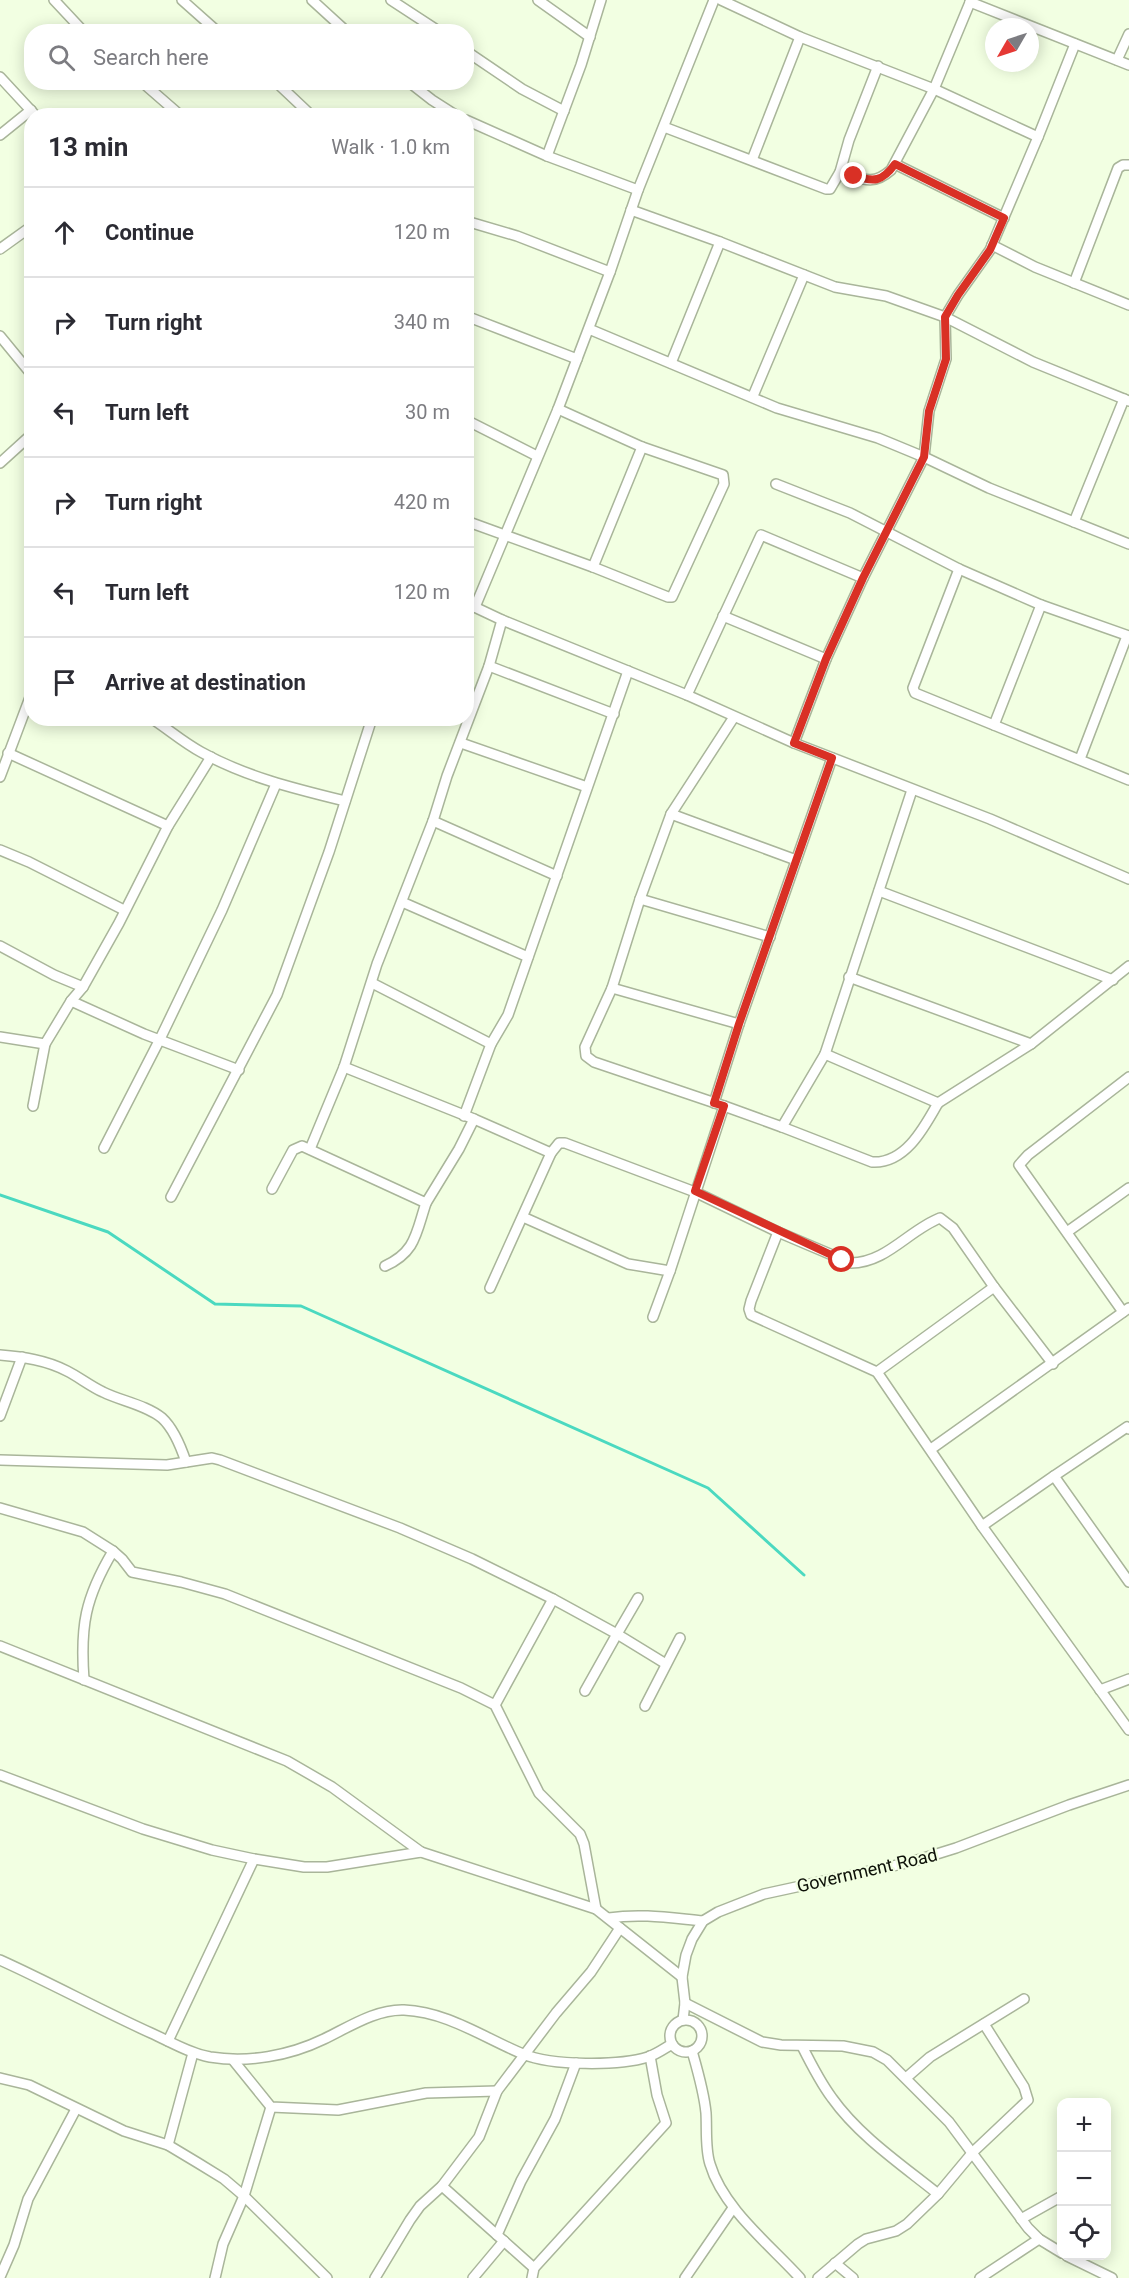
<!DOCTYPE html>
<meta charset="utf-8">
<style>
body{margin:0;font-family:Roboto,sans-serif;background:#f7f7f7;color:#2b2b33}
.controls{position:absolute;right:18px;bottom:18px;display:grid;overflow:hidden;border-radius:12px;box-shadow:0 3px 15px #0003}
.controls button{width:54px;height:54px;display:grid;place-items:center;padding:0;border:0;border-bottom:2px solid #e1e1e2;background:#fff;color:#2b2b33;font:30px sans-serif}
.compass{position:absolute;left:985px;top:18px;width:54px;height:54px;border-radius:50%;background:#fff;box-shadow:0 3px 15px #0003;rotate:231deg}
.stop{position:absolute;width:18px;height:18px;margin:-14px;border:4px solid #d93025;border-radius:50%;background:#fff}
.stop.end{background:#d93025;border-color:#fff;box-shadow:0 2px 6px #0008}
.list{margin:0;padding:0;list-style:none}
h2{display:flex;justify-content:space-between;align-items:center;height:78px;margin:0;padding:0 24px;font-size:26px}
h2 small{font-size:20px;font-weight:400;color:#7c7c81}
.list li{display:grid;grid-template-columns:39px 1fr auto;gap:18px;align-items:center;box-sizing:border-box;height:90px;padding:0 24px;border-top:2px solid #e1e1e2}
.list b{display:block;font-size:22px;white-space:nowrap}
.list em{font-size:20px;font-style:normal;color:#7c7c81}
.icon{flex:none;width:33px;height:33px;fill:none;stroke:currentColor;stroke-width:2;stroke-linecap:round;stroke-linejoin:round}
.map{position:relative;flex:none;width:1129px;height:2278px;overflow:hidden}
.search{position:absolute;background:#fff;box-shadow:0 3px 15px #0003;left:24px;top:24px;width:450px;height:66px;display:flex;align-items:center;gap:15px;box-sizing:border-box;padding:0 21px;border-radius:24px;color:#7c7c81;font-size:22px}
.panel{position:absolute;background:#fff;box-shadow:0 3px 15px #0003;left:24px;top:108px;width:450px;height:618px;border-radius:24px}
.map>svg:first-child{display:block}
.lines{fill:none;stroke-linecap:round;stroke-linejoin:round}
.stream{stroke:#4bd9c0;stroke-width:3}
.minor-casing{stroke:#a9b59a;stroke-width:12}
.minor{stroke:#fff;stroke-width:9}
.route{stroke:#d93025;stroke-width:8}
.labels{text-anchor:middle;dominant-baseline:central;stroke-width:4.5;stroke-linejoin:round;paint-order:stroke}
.street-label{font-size:18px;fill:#0d1108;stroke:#f2ffe2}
</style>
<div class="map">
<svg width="1129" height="2278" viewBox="0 0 1129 2278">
<rect width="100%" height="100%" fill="#f2ffe2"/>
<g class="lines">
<polyline class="stream" points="0,1195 108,1232 215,1304 301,1306 708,1488 804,1575"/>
<defs>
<g id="minor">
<polyline points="54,0 84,32"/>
<polyline points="182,0 218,32"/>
<polyline points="312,0 347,32"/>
<polyline points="391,0 440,32"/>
<polyline points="538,0 590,37"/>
<polyline points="721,0 800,37 934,89 1038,137"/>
<polyline points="970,2 1129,65"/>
<polyline points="466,51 522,89 564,111"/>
<polyline points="1117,60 1129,34"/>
<polyline points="0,77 36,116"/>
<polyline points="142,82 181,116"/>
<polyline points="276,82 312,116"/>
<polyline points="409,82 432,100 457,116"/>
<polyline points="466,120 547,156 638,190"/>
<polyline points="664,127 826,189 830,189 840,172 849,140 878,66"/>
<polyline points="0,135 31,110"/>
<polyline points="547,156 581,65 601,0"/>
<polyline points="752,160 800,37"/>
<polyline points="895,164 1004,218"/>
<path d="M840 172C861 178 872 187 891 170L934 89 971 0"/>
<polyline points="631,210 720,242 835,287 886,296 945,317 1033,362 1129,401"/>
<polyline points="466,221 517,236 610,272"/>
<polyline points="992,245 1035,267 1129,305"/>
<polyline points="0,249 32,226"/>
<polyline points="1074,283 1118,168 1123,165 1129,165"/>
<polyline points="466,316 577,359"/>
<polyline points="589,329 777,408 878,438 924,457 989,488 1129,544"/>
<polyline points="0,336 32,375"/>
<polyline points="671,363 720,242"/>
<polyline points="753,396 804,275"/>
<polyline points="466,420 537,456"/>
<polyline points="0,463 32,434"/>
<polyline points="776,484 850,513 959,569 1041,605 1129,636"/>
<polyline points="466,521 593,567 668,597 672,597 724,484 723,475 642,447 558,409"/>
<polyline points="1074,522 1124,399"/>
<polyline points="593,567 642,447"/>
<polyline points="959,569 913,688 915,693 1129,780"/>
<polyline points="466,603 502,620 687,695 794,743 990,819 1129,879"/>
<polyline points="475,607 558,409 610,272 638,190 714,0"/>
<polyline points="723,616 826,659"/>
<polyline points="489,666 614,714"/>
<polyline points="687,695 761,535 863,578"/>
<path d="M151 718C168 729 184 743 201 752 246 777 296 789 345 801"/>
<polyline points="994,725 1041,605"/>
<polyline points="461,743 587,787"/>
<polyline points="794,743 826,659 863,578 924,457 929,411 946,359 945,317 958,295 990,250 1038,137 1075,44"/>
<polyline points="8,753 168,826"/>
<polyline points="1080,759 1127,636"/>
<polyline points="0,777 32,692"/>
<polyline points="671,814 796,860"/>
<polyline points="433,821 557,876"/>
<polyline points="0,850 29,862 124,910"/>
<polyline points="879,891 1113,980"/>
<polyline points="640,899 770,937"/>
<polyline points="402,902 528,957"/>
<polyline points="0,946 54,975 83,987"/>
<polyline points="849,977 1031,1044"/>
<polyline points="372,983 491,1044"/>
<polyline points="612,988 739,1024"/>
<polyline points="71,1001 144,1034 239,1070"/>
<polyline points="0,1037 45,1044"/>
<polyline points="825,1054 938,1103 1031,1044 1129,966"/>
<polyline points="344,1067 474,1119 551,1153"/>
<polyline points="714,1103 739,1024 832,758"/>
<polyline points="33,1106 45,1044 71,1001 83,987 119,923 168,826 211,757"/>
<polyline points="724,1106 782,1127 825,1054 912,790"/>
<polyline points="464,1116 491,1044 508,1015 628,671"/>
<path d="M782 1127 872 1162C905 1164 924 1128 938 1103"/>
<polyline points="104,1148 160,1039 222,910 276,784"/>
<polyline points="310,1149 344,1067 377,964 433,821 447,776 489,666 502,620"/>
<polyline points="272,1189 293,1150 302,1146 426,1203 459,1149 474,1119"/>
<polyline points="171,1197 277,995 329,852 372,718"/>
<polyline points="523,1217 628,1264 670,1271"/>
<polyline points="778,1232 751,1301 749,1309 751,1315 877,1372 982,1526 1129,1730"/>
<polyline points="1067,1232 1129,1188"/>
<path d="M385 1266C416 1252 416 1233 426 1203"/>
<path d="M490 1288 551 1153 559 1143H565L695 1192 778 1232 851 1263C886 1263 909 1230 940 1218L953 1228 994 1287 1053 1364"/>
<polyline points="1123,1312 1019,1165 1028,1155 1129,1077"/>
<polyline points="653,1317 670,1271 724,1106 594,1062 586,1056 585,1047 612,988 640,899 671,814 734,717"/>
<path d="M0 1355C23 1357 46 1360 67 1371 79 1377 90 1386 103 1392 121 1401 146 1405 162 1418 174 1429 181 1447 186 1462"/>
<polyline points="877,1372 994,1287"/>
<polyline points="0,1416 22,1357"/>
<polyline points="931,1449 1129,1308"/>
<polyline points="0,1460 167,1465 212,1458 220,1460 400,1528 472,1559 553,1599 617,1634 585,1691"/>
<polyline points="1054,1476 1127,1427 1129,1429"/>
<polyline points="0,1508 83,1532 113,1551"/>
<polyline points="982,1526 1054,1476 1129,1582"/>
<polyline points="638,1598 617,1634 666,1664"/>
<polyline points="0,1646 287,1761 332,1787 421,1852"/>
<path d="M84 1680C80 1626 85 1598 113 1551L122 1559 132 1572 181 1582 225 1594 461 1688 495 1705 539 1793 580 1834 584 1844 596 1909"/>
<polyline points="1100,1690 1129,1679"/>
<polyline points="495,1705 553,1599"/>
<polyline points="645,1706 680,1638"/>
<polyline points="0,1775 143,1829 212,1850 254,1859 304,1867 327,1867 421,1852 596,1909 682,1977"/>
<path d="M609 1918C641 1913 671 1918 703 1921"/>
<path d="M0 1960C51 1983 100 2010 151 2033 171 2042 189 2053 210 2057 248 2063 289 2056 324 2039 349 2027 376 2009 404 2010 448 2012 484 2038 523 2054 552 2066 619 2066 648 2057 657 2054 665 2048 672 2044"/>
<polyline points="685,2003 762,2042 781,2045 843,2046 873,2052 887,2060 949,2122 1028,2228 1039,2239 1062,2253"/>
<polyline points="683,2020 685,2003 682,1977 686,1955 692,1939 703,1921 718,1912 764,1894 911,1862 956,1848 1069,1805 1129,1785"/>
<circle cx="686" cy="2036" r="16"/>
<polyline points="168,2041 254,1859"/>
<path d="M802 2046C811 2064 820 2082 832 2098 859 2136 902 2165 938 2194"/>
<path d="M692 2051C698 2072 704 2092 706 2113 707 2129 705 2149 710 2164 723 2208 769 2244 800 2278"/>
<polyline points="233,2060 271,2107 338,2110 426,2093 497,2091"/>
<polyline points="0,2078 29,2085 124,2131 168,2145 198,2163 224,2179 244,2196 327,2278"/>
<polyline points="906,2078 930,2057 1024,1999"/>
<polyline points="168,2145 193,2053"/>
<polyline points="442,2186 497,2235"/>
<polyline points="1021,2219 1062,2196"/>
<polyline points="1067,2256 1112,2278"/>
<polyline points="835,2263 853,2278"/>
<polyline points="534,2268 497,2235 521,2181 555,2119 576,2063"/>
<polyline points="0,2277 14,2245 28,2199 76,2109"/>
<polyline points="215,2278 223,2244 244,2196 271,2107"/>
<polyline points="375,2278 410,2220 420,2206 442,2186 479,2137 497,2091 556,2013 591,1972 620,1928"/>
<polyline points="473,2278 504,2241"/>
<polyline points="532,2278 534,2268 666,2123 657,2095 650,2056"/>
<polyline points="685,2278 733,2208"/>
<polyline points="818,2278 858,2244 866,2239 896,2231 907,2224 938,2194 973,2152 1028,2100 1024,2087 984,2024"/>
<polyline points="980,2278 1039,2239"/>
</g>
</defs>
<use href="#minor" class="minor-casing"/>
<use href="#minor" class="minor"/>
</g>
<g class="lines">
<path class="route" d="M842 1260 695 1191 724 1106 714 1103 739 1024 832 758 794 743 826 659 863 578 924 457 929 411 946 359 945 317 958 295 990 250 1004 218 895 164C882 182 874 182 854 176"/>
</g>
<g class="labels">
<g class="street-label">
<text transform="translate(867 1870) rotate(-13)">Government Road</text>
</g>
</g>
</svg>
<div class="controls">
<button>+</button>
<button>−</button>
<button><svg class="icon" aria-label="locate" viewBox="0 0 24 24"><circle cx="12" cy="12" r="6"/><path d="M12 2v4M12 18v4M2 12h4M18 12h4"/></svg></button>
</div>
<svg class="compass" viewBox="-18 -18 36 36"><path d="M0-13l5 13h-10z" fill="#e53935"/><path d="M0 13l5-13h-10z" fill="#7c7c81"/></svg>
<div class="stop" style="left:842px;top:1260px"></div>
<div class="stop end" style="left:854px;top:176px"></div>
<div class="search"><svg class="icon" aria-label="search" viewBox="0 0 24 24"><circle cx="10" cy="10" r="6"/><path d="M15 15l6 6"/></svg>Search here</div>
<section class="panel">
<h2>13 min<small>Walk · 1.0 km</small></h2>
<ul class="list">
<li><svg class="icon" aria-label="ahead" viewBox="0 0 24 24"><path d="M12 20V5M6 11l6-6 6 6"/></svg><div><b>Continue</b></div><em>120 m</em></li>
<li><svg class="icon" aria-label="right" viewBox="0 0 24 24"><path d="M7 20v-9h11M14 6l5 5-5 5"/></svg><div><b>Turn right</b></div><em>340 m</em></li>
<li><svg class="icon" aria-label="left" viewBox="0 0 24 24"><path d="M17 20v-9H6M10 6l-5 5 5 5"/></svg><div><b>Turn left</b></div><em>30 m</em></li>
<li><svg class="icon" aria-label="right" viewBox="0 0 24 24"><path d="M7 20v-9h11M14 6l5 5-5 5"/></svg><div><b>Turn right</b></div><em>420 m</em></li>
<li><svg class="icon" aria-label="left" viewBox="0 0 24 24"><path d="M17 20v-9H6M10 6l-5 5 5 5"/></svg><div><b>Turn left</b></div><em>120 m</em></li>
<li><svg class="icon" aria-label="arrive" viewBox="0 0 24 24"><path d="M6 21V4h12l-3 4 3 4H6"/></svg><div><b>Arrive at destination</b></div></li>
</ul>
</section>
</div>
